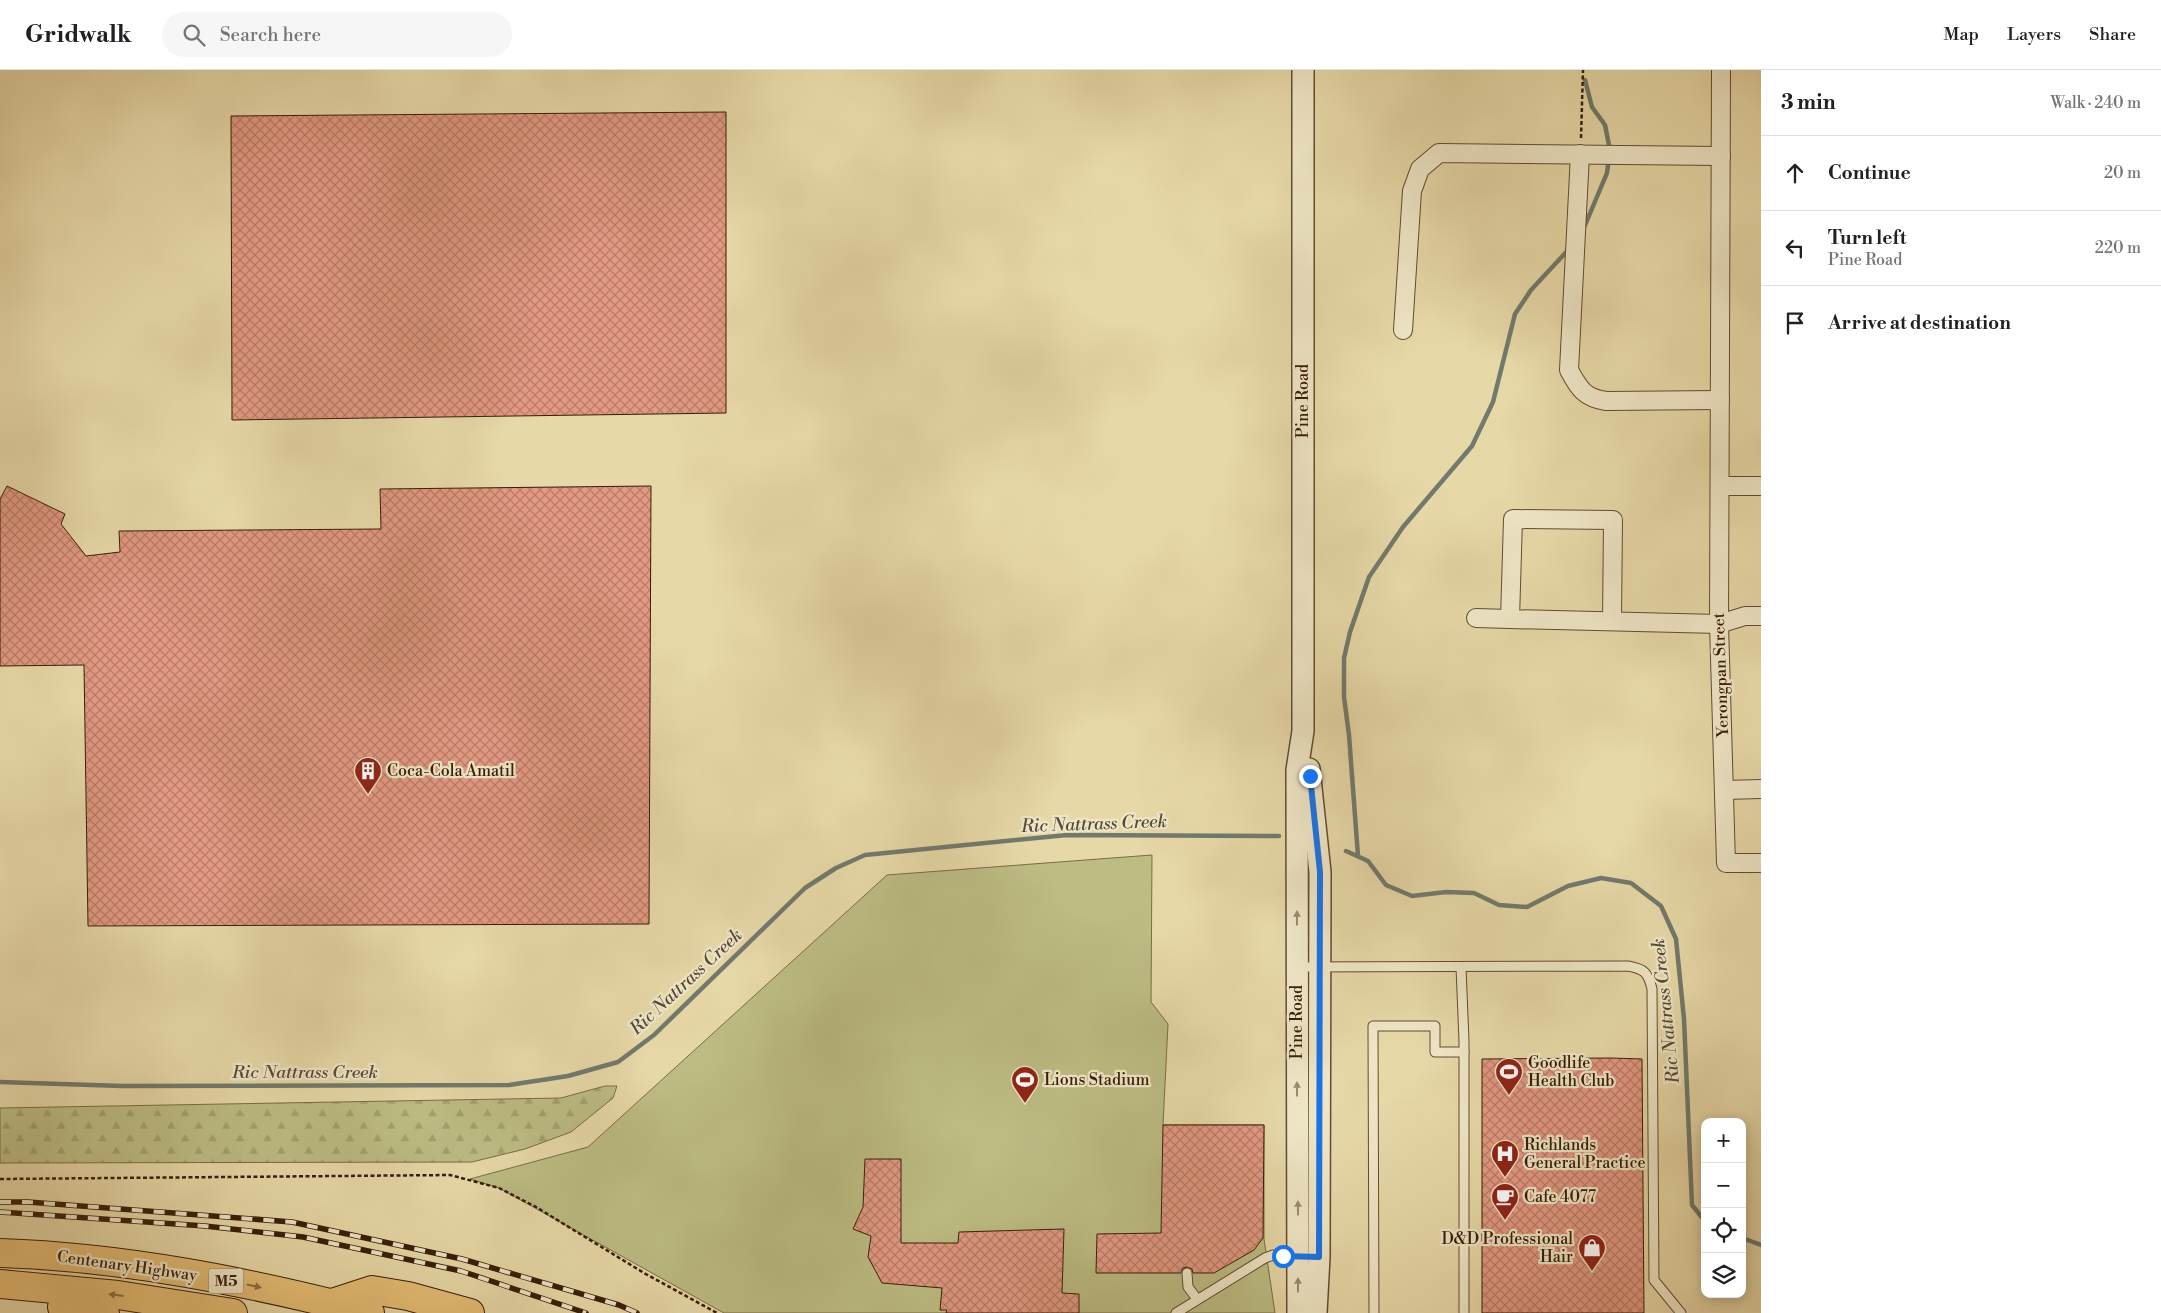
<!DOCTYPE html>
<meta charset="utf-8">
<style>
body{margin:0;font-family:"Libre Bodoni",serif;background:#f6f6f6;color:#202124}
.controls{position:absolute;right:15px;bottom:15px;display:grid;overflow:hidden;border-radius:10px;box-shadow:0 2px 12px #0003}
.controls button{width:45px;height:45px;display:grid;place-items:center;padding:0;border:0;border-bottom:1px solid #e0e0e0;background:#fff;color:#202124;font:25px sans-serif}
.stop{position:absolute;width:15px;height:15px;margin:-11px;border:4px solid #1a73e8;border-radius:50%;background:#fff}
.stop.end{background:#1a73e8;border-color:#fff;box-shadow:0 1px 5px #0008}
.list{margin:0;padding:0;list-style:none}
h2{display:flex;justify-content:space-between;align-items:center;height:65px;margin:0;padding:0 20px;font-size:21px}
h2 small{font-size:16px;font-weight:400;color:#757577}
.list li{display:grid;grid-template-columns:32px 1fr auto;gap:15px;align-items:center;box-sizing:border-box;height:75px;padding:0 20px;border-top:1px solid #e0e0e0}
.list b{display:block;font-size:19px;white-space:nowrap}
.list p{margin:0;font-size:16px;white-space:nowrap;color:#757577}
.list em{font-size:16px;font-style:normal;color:#757577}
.icon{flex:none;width:28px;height:28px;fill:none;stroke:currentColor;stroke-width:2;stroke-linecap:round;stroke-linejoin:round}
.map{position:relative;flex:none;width:1761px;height:1243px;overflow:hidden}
header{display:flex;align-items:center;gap:30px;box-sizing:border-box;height:70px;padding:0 25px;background:#fff;border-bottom:1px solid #e0e0e0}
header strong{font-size:24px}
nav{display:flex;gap:28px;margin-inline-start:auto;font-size:18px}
.search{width:350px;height:45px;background:#f6f6f6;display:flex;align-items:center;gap:12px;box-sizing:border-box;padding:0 18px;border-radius:28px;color:#757577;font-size:19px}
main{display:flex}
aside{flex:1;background:#fff}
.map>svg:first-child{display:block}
.forest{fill:url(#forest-firs);stroke:#7a6c46}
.green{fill:#bcbc83;stroke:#7a6c46}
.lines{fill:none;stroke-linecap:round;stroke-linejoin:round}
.stream{stroke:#717a6d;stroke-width:4.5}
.building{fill:url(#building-cross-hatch);stroke:#371d09}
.service-casing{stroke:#634c30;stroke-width:11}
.minor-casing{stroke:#634c30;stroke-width:20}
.tertiary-casing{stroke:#634c30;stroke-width:24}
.motorway-casing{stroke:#371d09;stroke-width:30}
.path{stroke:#371d09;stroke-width:2.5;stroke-dasharray:4 2.5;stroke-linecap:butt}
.service{stroke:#efe6c6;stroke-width:9}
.minor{stroke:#efe6c6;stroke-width:18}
.tertiary{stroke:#efe6c6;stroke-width:21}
.motorway{stroke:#e4bc74;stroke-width:28}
.rail-casing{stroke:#371d09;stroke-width:5.5}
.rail{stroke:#efe6c6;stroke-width:4;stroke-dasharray:11;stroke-linecap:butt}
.oneway{fill:#9c8c71}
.oneway2{fill:#8e6c3e}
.route{stroke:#1a73e8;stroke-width:6}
.labels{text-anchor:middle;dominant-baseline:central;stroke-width:4.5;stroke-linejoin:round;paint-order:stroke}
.shield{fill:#efe6c6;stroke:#6e5942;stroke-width:1}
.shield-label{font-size:15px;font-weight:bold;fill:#371d09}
.street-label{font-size:16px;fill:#371d09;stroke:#efe6c6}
.poi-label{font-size:16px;fill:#371d09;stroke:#efe6c6;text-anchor:start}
.water-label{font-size:18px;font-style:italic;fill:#544c3b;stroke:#efe6c6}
</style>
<header>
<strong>Gridwalk</strong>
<div class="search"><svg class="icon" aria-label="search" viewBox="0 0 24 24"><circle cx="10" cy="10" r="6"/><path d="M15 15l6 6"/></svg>Search here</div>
<nav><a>Map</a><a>Layers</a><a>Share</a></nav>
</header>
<main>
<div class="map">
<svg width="1761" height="1243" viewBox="0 0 1761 1243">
<defs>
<pattern id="forest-firs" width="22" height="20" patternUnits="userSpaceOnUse" patternTransform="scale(1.25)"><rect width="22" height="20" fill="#bcbc83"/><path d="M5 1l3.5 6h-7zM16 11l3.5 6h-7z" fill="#a2a170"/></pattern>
<pattern id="building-cross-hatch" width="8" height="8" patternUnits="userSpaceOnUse" patternTransform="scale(1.25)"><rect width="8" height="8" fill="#e39982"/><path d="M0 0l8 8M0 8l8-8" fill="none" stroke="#b97c69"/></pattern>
</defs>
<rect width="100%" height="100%" fill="#e7d8a7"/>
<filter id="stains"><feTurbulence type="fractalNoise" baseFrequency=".004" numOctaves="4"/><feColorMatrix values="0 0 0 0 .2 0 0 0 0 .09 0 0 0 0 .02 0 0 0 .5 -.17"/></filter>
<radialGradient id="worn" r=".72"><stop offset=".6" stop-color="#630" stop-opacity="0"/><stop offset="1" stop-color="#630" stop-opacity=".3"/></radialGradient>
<polygon class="forest" points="605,1016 617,1016 613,1028 571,1062 525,1079 472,1092 0,1093 0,1038 561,1028"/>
<polygon class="green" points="1152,785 1151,932 1168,954 1163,1055 1264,1055 1264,1169 1275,1243 724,1243 499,1118 470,1109 588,1077 887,805"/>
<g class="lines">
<g class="stream">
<polyline points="1585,10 1592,37 1605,55 1610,80"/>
<polyline points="1583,160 1607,103 1609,88"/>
<polyline points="1346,781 1368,791 1386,815 1412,826 1446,822 1474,823 1499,835 1527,837 1568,816 1601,808 1631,813 1661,836 1676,869 1684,949 1692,1135 1705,1151"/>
<polyline points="1358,786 1349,665 1344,627 1344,588 1350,562 1369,507 1403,457 1472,376 1493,332 1515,244 1531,220 1570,178"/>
<polyline points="0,1012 122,1016 509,1015 568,1006 618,992 654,965 805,818 836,798 865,785 1067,765 1279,766"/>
<polyline points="1742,1168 1761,1175"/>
</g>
</g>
<g class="building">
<polygon points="726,42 726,343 232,350 231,46"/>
<polygon points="7,416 65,444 61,454 86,486 120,482 119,461 381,459 380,419 651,416 649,854 88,856 84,595 0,596 0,429"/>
<polygon points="1611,988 1642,989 1644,1243 1482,1243 1482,989"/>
<polygon points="1163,1055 1264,1055 1263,1168 1254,1180 1214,1203 1193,1203 1192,1199 1187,1197 1183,1198 1181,1203 1096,1203 1097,1164 1161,1163"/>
<polygon points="865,1089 901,1089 901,1173 958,1173 959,1162 1064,1159 1062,1223 1079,1224 1079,1243 946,1243 947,1240 940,1240 942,1218 882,1213 868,1187 871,1166 853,1159 863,1137"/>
</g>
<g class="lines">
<defs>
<g id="service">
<path d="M1297 897 1628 896C1644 899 1648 902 1652 919L1654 1210 1681 1243"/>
<polyline points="1461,897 1464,971 1464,1243"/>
<polyline points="1187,1203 1188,1217 1197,1229"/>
<polyline points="1176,1243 1265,1188 1273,1185 1297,1187"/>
<polyline points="1374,1243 1373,956 1435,956 1435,982 1464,982"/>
</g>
<g id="minor">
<polyline points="1721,0 1719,554 1726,793 1761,793"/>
<path d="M1580 84 1569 300C1579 319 1585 328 1606 331L1720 330"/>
<polyline points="1403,260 1412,121 1420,99 1439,83 1721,86"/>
<polyline points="1720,416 1761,416"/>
<polyline points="1476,548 1510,549"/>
<polyline points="1612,551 1613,450 1513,449 1510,549 1719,554 1745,546 1761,546"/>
<polyline points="1725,720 1761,719"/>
</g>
<g id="tertiary">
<polyline points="1309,699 1320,802 1319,1187 1316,1243"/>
<polyline points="1298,1243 1297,700 1303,661 1303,0"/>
</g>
<g id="motorway">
<path d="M0 1183C125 1187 249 1212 370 1243"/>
<polyline points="0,1214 118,1225 233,1243"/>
<polyline points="332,1233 372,1220 408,1226 470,1243"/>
<polyline points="62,1237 105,1243"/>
</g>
</defs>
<use href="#service" class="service-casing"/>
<use href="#minor" class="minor-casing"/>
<use href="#tertiary" class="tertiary-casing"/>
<use href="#motorway" class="motorway-casing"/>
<g class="path">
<polyline points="1581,68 1583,0"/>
<polyline points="0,1109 450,1105 499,1118 536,1137 644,1203 717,1243"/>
</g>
<use href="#service" class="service"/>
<use href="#minor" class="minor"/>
<use href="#tertiary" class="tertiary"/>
<use href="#motorway" class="motorway"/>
<defs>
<g id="rail">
<polyline points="0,1132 28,1132 292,1152 462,1189 619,1235 637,1243"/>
<polyline points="0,1142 205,1156 303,1167 461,1201 586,1243"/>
</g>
</defs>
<use href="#rail" class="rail-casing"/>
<use href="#rail" class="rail"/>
</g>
<defs><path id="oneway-solid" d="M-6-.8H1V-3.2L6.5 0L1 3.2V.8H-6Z" transform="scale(1.25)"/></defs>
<g class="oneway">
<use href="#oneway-solid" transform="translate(1297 848) rotate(-90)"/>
<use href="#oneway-solid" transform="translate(1297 1019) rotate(-90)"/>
<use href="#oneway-solid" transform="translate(1298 1138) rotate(-90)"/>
<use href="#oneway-solid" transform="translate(1298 1215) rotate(-90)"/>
</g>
<g class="oneway2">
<use href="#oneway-solid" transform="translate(254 1216) rotate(12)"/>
<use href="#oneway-solid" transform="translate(116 1225) rotate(-173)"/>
</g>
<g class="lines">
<polyline class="route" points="1283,1186 1319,1187 1320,802 1310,706"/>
</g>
<defs>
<symbol id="building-pin" viewBox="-11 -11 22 30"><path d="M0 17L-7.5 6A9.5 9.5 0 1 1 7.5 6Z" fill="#8f2418" stroke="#efe6c6"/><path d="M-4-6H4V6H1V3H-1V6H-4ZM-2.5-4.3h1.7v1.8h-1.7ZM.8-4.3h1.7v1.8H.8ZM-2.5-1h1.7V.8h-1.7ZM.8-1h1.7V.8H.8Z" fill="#fff"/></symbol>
<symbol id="stadium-pin" viewBox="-11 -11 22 30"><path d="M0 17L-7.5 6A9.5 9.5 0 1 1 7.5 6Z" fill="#8f2418" stroke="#efe6c6"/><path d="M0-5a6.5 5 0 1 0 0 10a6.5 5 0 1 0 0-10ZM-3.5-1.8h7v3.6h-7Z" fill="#fff"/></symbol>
<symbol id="hospital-pin" viewBox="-11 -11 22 30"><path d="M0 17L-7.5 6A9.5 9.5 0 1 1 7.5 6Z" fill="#8f2418" stroke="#efe6c6"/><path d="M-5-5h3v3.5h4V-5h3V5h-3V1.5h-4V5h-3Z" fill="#fff"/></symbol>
<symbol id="cafe-pin" viewBox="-11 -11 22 30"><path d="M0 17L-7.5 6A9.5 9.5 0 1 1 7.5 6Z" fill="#8f2418" stroke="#efe6c6"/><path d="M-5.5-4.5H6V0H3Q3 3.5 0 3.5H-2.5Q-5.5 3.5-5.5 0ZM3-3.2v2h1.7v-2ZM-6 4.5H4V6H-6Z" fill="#fff"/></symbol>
<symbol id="shop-pin" viewBox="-11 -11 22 30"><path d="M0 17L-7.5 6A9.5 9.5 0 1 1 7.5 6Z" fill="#8f2418" stroke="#efe6c6"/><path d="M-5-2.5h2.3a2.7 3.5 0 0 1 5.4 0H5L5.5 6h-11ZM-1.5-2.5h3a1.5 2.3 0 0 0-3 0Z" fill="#fff"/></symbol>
</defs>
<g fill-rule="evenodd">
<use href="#building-pin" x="352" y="685" width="32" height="43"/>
<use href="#stadium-pin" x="1493" y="986" width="32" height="43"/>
<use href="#stadium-pin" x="1009" y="994" width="32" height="43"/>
<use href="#hospital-pin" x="1489" y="1068" width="32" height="43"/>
<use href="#cafe-pin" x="1489" y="1111" width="32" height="43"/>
<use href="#shop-pin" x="1576" y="1162" width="32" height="43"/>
</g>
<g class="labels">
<rect class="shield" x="208.5" y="1198.5" width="35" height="25" rx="4"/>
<g class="shield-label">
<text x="226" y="1211">M5</text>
</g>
<g class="street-label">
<text transform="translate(1303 331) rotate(-90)">Pine Road</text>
<text transform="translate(1721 605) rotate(-92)">Yerongpan Street</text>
<text transform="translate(1297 952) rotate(-90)">Pine Road</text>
<text transform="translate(127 1196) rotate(8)">Centenary Highway</text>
</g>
<g class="poi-label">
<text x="387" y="701">Coca-Cola Amatil</text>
<text x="1528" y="993">Goodlife<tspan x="1528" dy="18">Health Club</tspan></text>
<text x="1044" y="1010">Lions Stadium</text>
<text x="1524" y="1075">Richlands<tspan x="1524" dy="18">General Practice</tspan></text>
<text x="1524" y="1127">Cafe 4077</text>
<text x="1573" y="1169" text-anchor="end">D&amp;D Professional<tspan x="1573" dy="18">Hair</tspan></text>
</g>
<g class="water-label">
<text transform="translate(1094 754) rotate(-2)">Ric Nattrass Creek</text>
<text transform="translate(686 912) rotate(-43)">Ric Nattrass Creek</text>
<text transform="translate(1666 941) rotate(-96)">Ric Nattrass Creek</text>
<text x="305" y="1002">Ric Nattrass Creek</text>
</g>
</g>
<rect width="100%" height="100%" filter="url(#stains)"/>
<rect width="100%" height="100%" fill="url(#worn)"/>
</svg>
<div class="controls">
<button>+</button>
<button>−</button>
<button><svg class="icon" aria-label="locate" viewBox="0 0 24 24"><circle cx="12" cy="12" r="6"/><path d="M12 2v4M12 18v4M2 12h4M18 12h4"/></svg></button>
<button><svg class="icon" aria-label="layers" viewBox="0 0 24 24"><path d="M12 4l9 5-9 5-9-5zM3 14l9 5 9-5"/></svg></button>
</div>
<div class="stop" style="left:1283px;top:1186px"></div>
<div class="stop end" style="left:1310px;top:706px"></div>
</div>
<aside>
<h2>3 min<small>Walk · 240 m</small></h2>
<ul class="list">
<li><svg class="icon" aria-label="ahead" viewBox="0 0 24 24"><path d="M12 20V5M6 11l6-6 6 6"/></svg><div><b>Continue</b></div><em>20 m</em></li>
<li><svg class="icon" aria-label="left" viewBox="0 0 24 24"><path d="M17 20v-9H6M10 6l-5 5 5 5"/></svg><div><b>Turn left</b><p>Pine Road</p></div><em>220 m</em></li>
<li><svg class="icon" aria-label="arrive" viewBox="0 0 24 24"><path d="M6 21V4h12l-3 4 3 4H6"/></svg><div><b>Arrive at destination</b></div></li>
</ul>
</aside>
</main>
